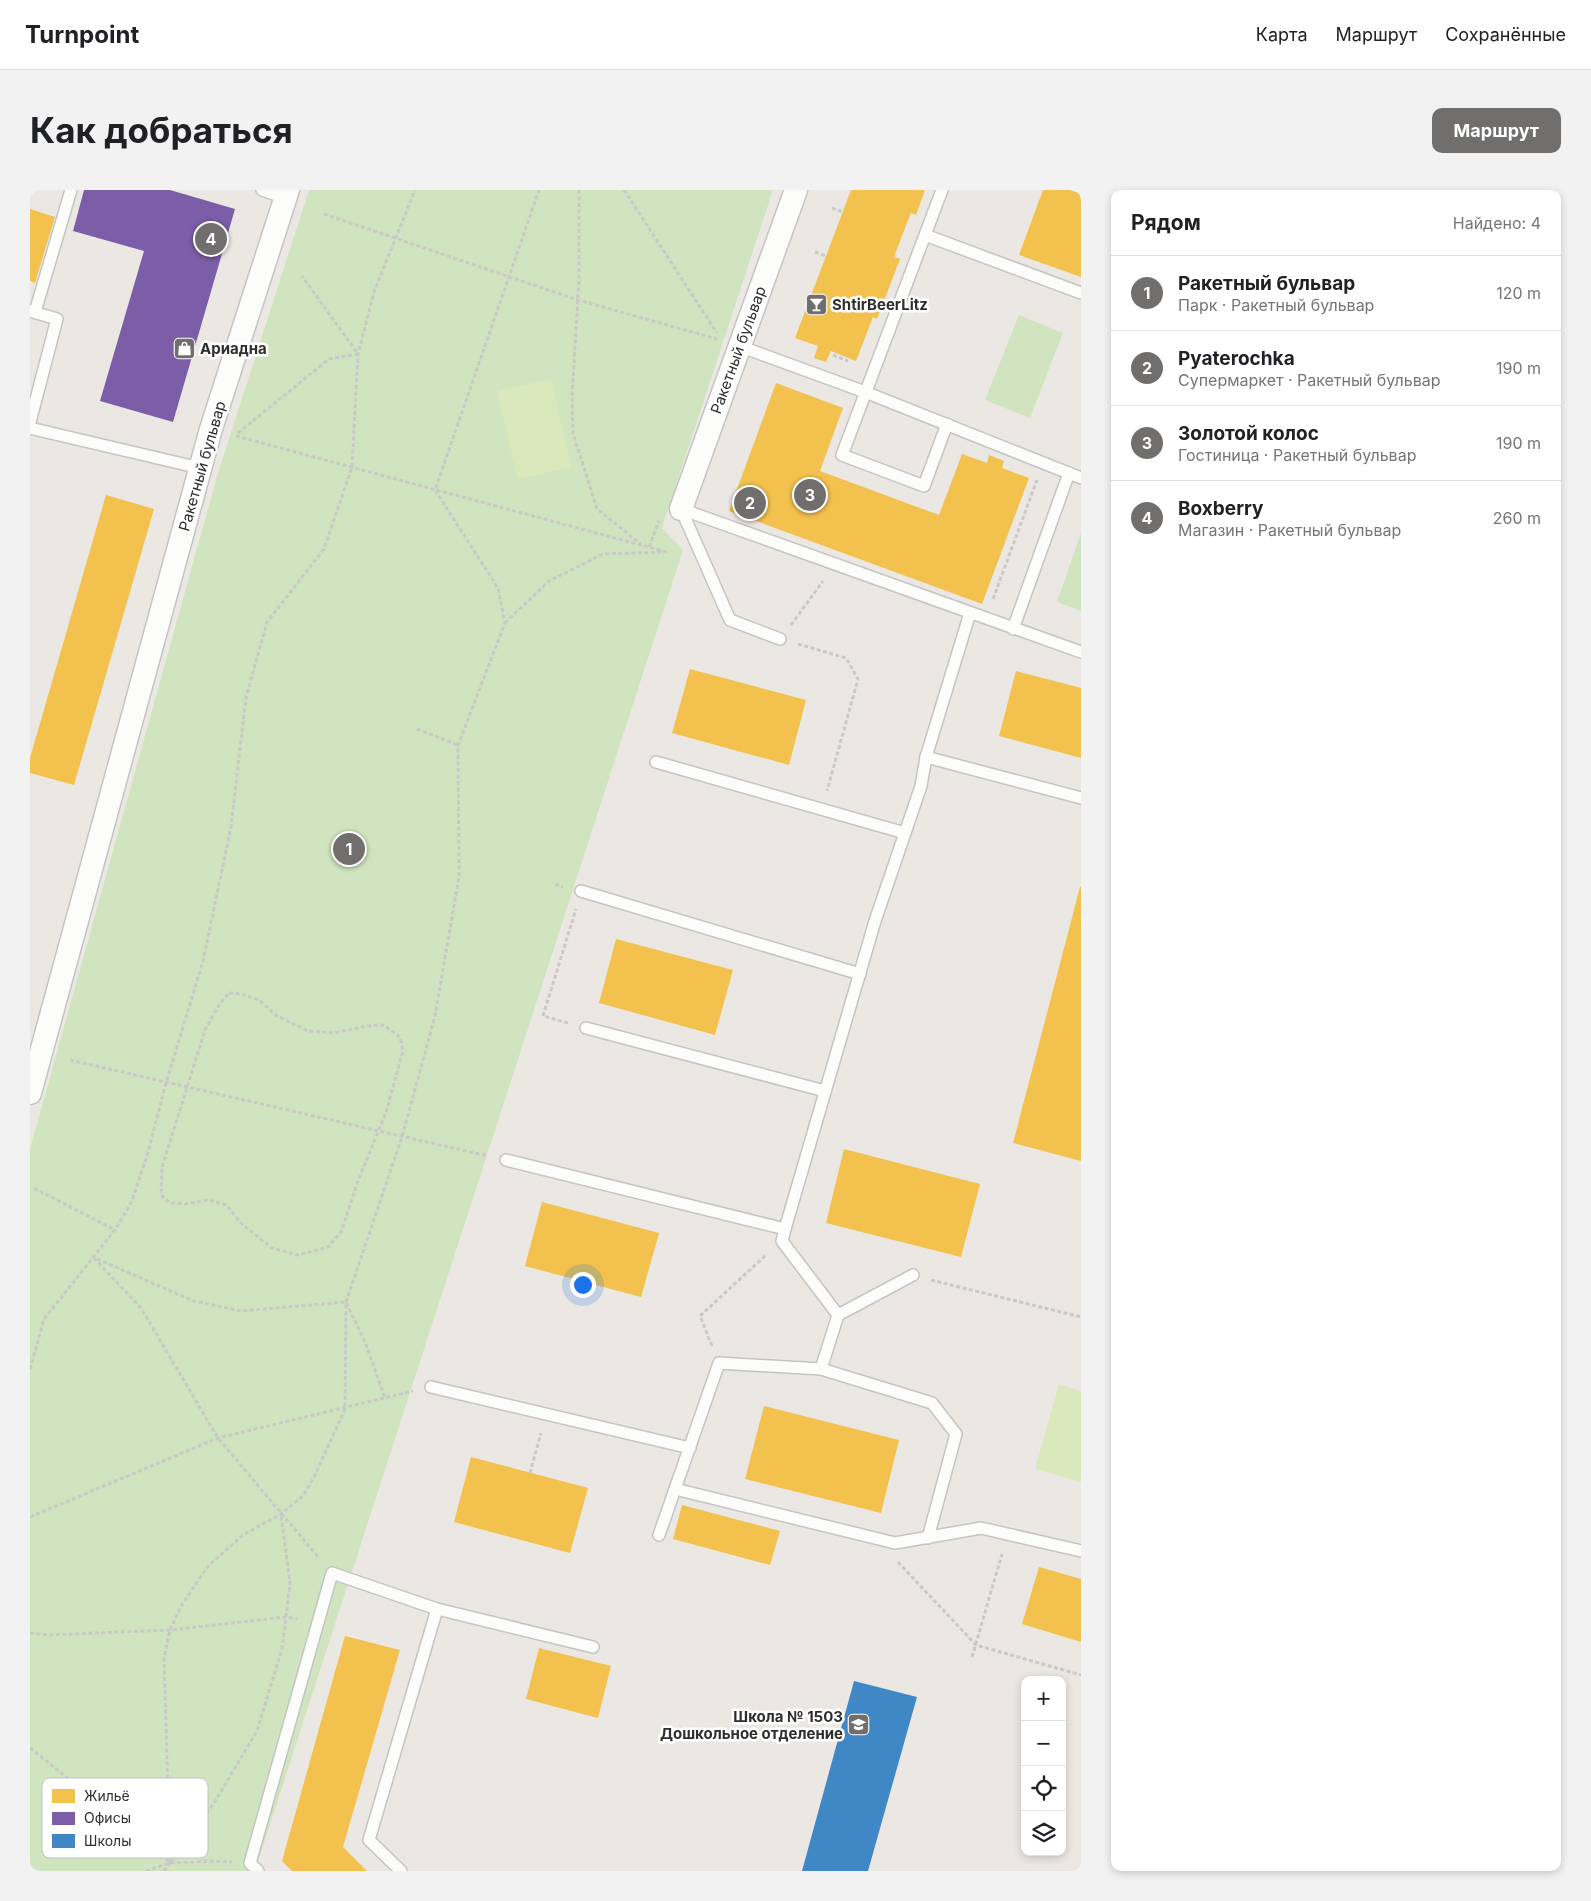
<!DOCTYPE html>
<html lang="ru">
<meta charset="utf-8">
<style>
body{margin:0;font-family:Inter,sans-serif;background:#f2f2f2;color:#202124}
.controls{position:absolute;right:15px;bottom:15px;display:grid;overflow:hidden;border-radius:10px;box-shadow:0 2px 8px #0003}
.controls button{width:45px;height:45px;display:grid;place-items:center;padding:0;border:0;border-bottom:1px solid #e0e0e0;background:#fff;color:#202124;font:25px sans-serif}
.you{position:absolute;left:552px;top:1094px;width:18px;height:18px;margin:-12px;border:4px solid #fff;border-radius:50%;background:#1a73e8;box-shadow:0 0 0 8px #1a73e833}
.badge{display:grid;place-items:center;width:32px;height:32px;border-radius:50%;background:#706f6e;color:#fff;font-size:16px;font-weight:700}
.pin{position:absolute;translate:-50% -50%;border:2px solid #fff;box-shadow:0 1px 5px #0006}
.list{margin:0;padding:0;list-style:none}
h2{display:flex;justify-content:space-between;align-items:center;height:65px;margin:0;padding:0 20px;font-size:21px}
h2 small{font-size:16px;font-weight:400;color:#757577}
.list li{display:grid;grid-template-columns:32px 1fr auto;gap:15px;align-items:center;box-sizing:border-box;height:75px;padding:0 20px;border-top:1px solid #e0e0e0}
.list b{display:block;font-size:19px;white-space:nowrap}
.list p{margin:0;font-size:16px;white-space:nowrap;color:#757577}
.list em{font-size:16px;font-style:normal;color:#757577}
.icon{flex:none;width:28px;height:28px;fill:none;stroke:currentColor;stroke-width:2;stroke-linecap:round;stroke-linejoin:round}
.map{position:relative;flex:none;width:1051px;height:1681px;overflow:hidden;border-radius:10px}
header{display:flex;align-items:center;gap:30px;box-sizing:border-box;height:70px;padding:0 25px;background:#fff;border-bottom:1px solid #e0e0e0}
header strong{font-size:24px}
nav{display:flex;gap:28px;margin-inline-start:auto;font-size:18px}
.intro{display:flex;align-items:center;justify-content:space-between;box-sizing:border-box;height:120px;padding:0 30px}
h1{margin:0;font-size:35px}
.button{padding:12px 22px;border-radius:10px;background:#706f6e;color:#fff;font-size:18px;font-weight:700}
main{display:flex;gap:30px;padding:0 30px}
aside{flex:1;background:#fff;border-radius:10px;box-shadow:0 2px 8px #0003}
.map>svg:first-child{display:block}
.green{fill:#d0e5bf}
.pitch{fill:#dae9bc}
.homes{fill:#f2c14e}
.offices{fill:#7b5ea7}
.schools{fill:#3f88c5}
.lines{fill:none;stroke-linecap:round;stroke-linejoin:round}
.service-casing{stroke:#c5c4c4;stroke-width:14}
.minor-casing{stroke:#c5c4c4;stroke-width:25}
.path{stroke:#c9c9c8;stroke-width:3;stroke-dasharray:4 2.5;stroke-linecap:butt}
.service{stroke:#fcfcfb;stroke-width:11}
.minor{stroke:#fcfcfb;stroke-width:22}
.labels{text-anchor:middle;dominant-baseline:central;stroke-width:5;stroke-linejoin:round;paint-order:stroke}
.poi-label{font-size:15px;font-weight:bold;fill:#2e2e2e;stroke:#fff;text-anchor:start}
.street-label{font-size:15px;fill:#2e2e2e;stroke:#fff}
.key{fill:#fff;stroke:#c0c0c0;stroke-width:1}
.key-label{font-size:14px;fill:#2e2e2e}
</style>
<header>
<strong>Turnpoint</strong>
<nav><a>Карта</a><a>Маршрут</a><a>Сохранённые</a></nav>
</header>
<div class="intro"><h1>Как добраться</h1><a class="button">Маршрут</a></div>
<main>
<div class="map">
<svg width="1051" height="1681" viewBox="0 0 1051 1681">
<rect width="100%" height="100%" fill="#ebe8e4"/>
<g class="green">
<polygon points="279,0 743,0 632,338 653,360 225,1681 0,1681 0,959 188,283"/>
<polygon points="989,125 1033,143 1000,228 955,210"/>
<polygon points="1051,343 1051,421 1027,412"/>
</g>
<g class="pitch">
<polygon points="521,189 541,277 488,289 467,201"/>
<polygon points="1029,1194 1051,1201 1051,1292 1005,1279"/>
</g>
<g class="homes">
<polygon points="821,0 895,0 886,25 881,23 880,25 864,67 870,69 847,129 843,127 826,171 801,161 796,172 784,168 788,156 765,148"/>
<polygon points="1013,0 1040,0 1051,4 1051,87 989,65"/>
<polygon points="0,19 25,27 5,93 0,91"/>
<polygon points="746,193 813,218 790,281 909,325 932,264 957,273 959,265 974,271 972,278 999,288 952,414 699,321"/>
<polygon points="76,305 124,319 44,595 0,583 0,568"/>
<polygon points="660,479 776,510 759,575 642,543"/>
<polygon points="986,481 1051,498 1051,568 969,546"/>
<polygon points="1050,697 1051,697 1051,971 983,953"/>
<polygon points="586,749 703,780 685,845 569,813"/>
<polygon points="814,959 950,994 931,1067 796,1033"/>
<polygon points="512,1012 629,1043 611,1107 495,1076"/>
<polygon points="734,1216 869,1250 851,1323 715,1289"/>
<polygon points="441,1267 558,1298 540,1363 424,1332"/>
<polygon points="652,1315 750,1341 740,1375 643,1349"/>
<polygon points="1009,1377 1051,1389 1051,1452 992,1434"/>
<polygon points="315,1446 370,1460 313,1657 337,1681 262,1681 252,1671"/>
<polygon points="509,1458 581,1476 568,1528 496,1509"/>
</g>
<polygon class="offices" points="54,0 140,0 205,19 143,232 70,211 114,61 43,41"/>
<polygon class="schools" points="824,1491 887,1507 838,1681 772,1681"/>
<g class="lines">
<defs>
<g id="service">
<polyline points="232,0 255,8"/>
<polyline points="912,0 812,265 894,296 917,234"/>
<polyline points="895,45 1051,103"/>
<polyline points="0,121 27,129 0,232"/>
<polyline points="5,122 41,0"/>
<polyline points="709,156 835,202 1051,288"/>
<polyline points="0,238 170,278"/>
<polyline points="651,319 1051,462"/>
<polyline points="651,319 700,430 750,449"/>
<polyline points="983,439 1039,283"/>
<polyline points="896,567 1051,608"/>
<polyline points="626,572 875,643"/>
<polyline points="551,701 830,784"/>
<polyline points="556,838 795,901"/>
<polyline points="476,970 755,1039"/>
<polyline points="808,1125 883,1085"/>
<polyline points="791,1179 902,1213 926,1244 898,1348"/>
<polyline points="401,1197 660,1258"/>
<polyline points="645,1299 865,1353 951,1338 1051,1361"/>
<polyline points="629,1345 689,1173 791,1179 808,1125 752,1051 755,1039 845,731 891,596 896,567 940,423"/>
<polyline points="228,1681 220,1673 302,1383 407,1419 563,1457"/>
<polyline points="371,1681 339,1650 407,1419"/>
</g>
<g id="minor">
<polyline points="651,319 766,0"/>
<polyline points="0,903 181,239 258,0"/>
</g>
</defs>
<use href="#service" class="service-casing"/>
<use href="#minor" class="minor-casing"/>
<g class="path">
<polyline points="549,0 549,89 542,207 543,243 567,319 611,354"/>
<polyline points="594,0 687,143"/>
<polyline points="802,18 813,22"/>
<polyline points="294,24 548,110 687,149"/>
<polyline points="785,62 796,66"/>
<polyline points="803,165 818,171"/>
<polyline points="208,243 299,169 328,164 272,86"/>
<polyline points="206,246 637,362"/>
<polyline points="619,357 629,331"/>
<polyline points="963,409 1007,290"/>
<polyline points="475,433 519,391 573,364 634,362"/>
<polyline points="761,435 793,391"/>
<polyline points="768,454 816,468 828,489 797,601"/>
<polyline points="387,539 428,555"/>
<polyline points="525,694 533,697"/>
<polygon points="199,803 211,804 229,810 247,826 278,841 304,843 337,836 353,835 370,847 373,861 356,922 328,991 311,1042 298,1057 268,1065 242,1058 212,1034 196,1015 179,1010 155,1014 140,1013 131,1005 132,977 175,840 189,815"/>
<polyline points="538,833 513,826 546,719"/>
<polyline points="40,870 458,966"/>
<polyline points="4,998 85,1040"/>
<polyline points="64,1068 111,1118 188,1248 289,1368"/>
<polyline points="67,1069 164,1111 211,1121 316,1112 335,1152 355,1208"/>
<polyline points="901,1090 1051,1127"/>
<polyline points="682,1156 670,1126 737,1064"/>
<polyline points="0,1179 14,1129 85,1040 101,1013 117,966 136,893 173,771 201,637 216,507 237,432 294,359 322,277 328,164 344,102 385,0"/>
<polyline points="500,1283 511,1243"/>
<polyline points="0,1327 188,1248 383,1201"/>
<polyline points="868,1372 946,1455 1051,1485"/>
<polyline points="0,1443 18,1445 140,1440 256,1427 267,1429"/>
<polyline points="942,1467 972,1364"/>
<polyline points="0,1558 78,1620 139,1672"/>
<polyline points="140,1673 134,1468 140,1440 151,1416 178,1376 213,1345 251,1324 273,1306 285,1285 315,1219 316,1112 372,947 405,826 429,687 428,555 475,433 468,398 405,300 509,0"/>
<polyline points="116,1681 140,1673 180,1671 202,1672"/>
<polyline points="134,1681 184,1613 227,1541 252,1459 256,1427 260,1393 251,1325"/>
</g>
<use href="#service" class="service"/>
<use href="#minor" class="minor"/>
</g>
<defs>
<symbol id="bar-square" viewBox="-11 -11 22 22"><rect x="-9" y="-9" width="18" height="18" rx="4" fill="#706f6e" stroke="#fff"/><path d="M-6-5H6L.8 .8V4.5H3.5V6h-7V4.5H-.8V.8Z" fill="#fff"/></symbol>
<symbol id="shop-square" viewBox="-11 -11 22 22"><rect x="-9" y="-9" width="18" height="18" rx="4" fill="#706f6e" stroke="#fff"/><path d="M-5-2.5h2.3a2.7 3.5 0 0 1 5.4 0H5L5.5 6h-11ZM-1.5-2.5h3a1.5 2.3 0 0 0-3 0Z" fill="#fff"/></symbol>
<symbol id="school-square" viewBox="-11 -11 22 22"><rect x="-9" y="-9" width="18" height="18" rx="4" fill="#706f6e" stroke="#fff"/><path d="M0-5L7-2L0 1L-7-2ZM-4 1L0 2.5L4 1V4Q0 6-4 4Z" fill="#fff"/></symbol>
</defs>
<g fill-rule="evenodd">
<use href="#bar-square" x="774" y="102" width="25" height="25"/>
<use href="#shop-square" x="142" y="146" width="25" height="25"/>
<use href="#school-square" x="816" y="1522" width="25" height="25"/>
</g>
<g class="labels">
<g class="poi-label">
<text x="802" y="114">ShtirBeerLitz</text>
<text x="170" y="158">Ариадна</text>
<text x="813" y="1526" text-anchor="end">Школа № 1503<tspan x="813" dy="17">Дошкольное отделение</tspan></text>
</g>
<g class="street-label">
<text transform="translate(708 160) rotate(-70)">Ракетный бульвар</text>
<text transform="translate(172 276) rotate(-74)">Ракетный бульвар</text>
</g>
</g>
<rect x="12" y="1588" width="166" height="80" rx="8" class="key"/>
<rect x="22" y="1599" width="23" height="14" fill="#f2c14e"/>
<rect x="22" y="1622" width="23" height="13" fill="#7b5ea7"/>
<rect x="22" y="1644" width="23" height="14" fill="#3f88c5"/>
<g class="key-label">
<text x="54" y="1611">Жильё</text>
<text x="54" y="1633">Офисы</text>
<text x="54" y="1656">Школы</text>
</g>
</svg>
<div class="controls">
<button>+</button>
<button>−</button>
<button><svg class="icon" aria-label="locate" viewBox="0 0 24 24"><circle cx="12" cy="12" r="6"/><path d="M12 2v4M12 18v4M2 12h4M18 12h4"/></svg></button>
<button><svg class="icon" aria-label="layers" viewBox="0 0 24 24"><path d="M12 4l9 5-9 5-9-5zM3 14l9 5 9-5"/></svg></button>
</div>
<div class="you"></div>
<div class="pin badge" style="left:319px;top:659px">1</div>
<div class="pin badge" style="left:720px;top:313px">2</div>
<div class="pin badge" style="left:780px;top:305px">3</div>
<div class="pin badge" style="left:181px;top:49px">4</div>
</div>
<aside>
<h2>Рядом<small>Найдено: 4</small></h2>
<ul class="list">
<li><span class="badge">1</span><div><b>Ракетный бульвар</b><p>Парк · Ракетный бульвар</p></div><em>120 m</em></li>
<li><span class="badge">2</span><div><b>Pyaterochka</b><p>Супермаркет · Ракетный бульвар</p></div><em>190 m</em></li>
<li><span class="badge">3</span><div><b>Золотой колос</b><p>Гостиница · Ракетный бульвар</p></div><em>190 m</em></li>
<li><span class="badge">4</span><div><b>Boxberry</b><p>Магазин · Ракетный бульвар</p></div><em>260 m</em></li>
</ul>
</aside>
</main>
